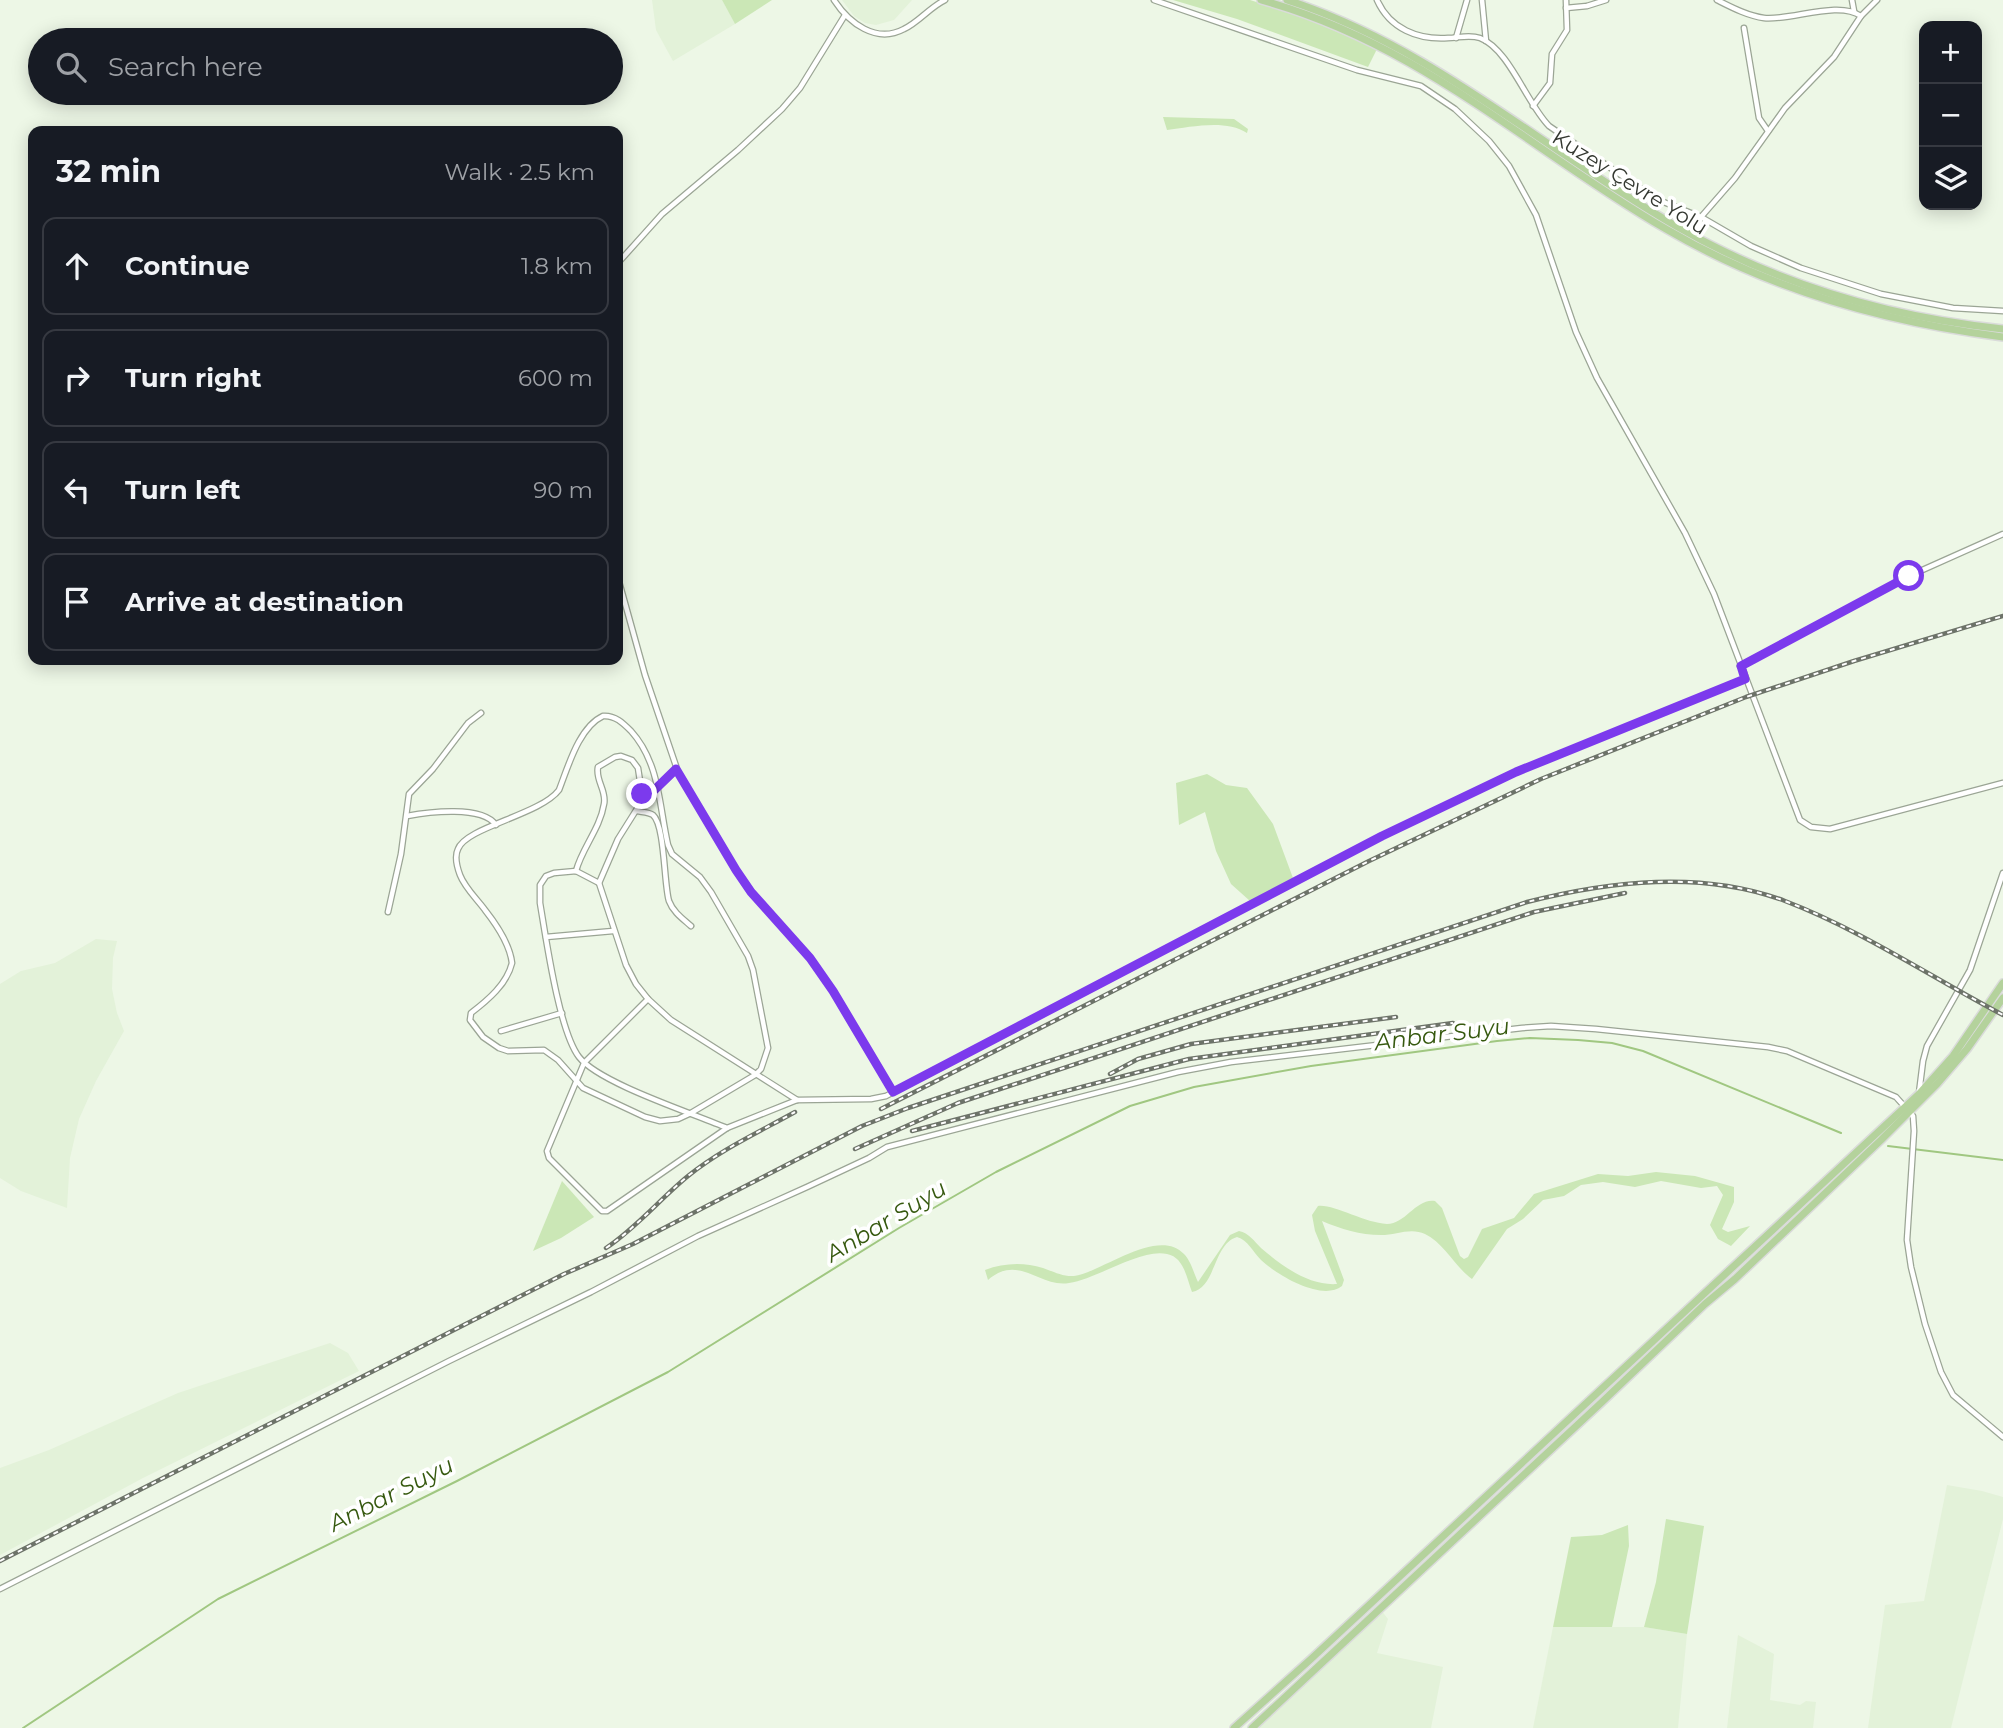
<!DOCTYPE html>
<meta charset="utf-8">
<style>
body{margin:0;font-family:Montserrat,sans-serif;background:#242831;color:#f1f3f6}
.controls{position:absolute;right:21px;top:21px;display:grid;overflow:hidden;border-radius:14px;box-shadow:0 4px 18px #0003}
.controls button{width:63px;height:63px;display:grid;place-items:center;padding:0;border:0;border-bottom:2px solid #363941;background:#171b24;color:#f1f3f6;font:35px sans-serif}
.stop{position:absolute;width:21px;height:21px;margin:-16px;border:5px solid #7c3aed;border-radius:50%;background:#fff}
.stop.end{background:#7c3aed;border-color:#fff;box-shadow:0 2px 7px #0008}
.list{margin:0;padding:0;list-style:none}
h2{display:flex;justify-content:space-between;align-items:center;height:91px;margin:0;padding:0 28px;font-size:30px}
h2 small{font-size:23px;font-weight:400;color:#9ea1a6}
.list li{display:grid;grid-template-columns:46px 1fr auto;gap:21px;align-items:center;box-sizing:border-box;height:98px;margin:0 14px 14px;padding:0 14px;border:2px solid #363941;border-radius:14px}
.list b{display:block;font-size:26px;white-space:nowrap}
.list em{font-size:23px;font-style:normal;color:#9ea1a6}
.icon{flex:none;width:38px;height:38px;fill:none;stroke:currentColor;stroke-width:2;stroke-linecap:round;stroke-linejoin:round}
.map{position:relative;flex:none;width:2003px;height:1728px;overflow:hidden}
.search{position:absolute;background:#171b24;box-shadow:0 4px 18px #0003;left:28px;top:28px;width:595px;height:77px;display:flex;align-items:center;gap:18px;box-sizing:border-box;padding:0 24px;border-radius:38px;color:#9ea1a6;font-size:26px}
.panel{position:absolute;background:#171b24;box-shadow:0 4px 18px #0003;left:28px;top:126px;width:595px;height:539px;border-radius:14px}
.map>svg:first-child{display:block}
.built{fill:#e3f2d9}
.green{fill:#cbe7b6}
.lines{fill:none;stroke-linecap:round;stroke-linejoin:round}
.stream{stroke:#a0c781;stroke-width:2}
.minor-casing{stroke:#9ba595;stroke-width:7}
.trunk-casing{stroke:#dadbda;stroke-width:10}
.minor{stroke:#fff;stroke-width:4.5}
.trunk{stroke:#b4d29c;stroke-width:7}
.rail-casing{stroke:#6d7369;stroke-width:4.5}
.rail{stroke:#fff;stroke-width:2;stroke-dasharray:5;stroke-linecap:butt}
.route{stroke:#7c3aed;stroke-width:9}
.labels{text-anchor:middle;dominant-baseline:central;stroke-width:7;stroke-linejoin:round;paint-order:stroke}
.street-label{font-size:21px;fill:#333730;stroke:#fff}
.water-label{font-size:23px;font-style:italic;fill:#36590f;stroke:#fff}
</style>
<div class="map">
<svg width="2003" height="1728" viewBox="0 0 2003 1728">
<rect width="100%" height="100%" fill="#edf7e6"/>
<g class="built">
<polygon points="652,0 722,0 735,24 673,61 656,30"/>
<polygon points="842,0 912,0 894,20 876,25 865,23 854,16"/>
<polygon points="96,939 117,941 113,958 112,989 117,1013 124,1031 96,1081 79,1119 70,1158 67,1208 21,1191 0,1178 0,984 21,971 55,963"/>
<polygon points="330,1343 348,1353 359,1371 143,1478 0,1555 0,1468 49,1450 178,1393"/>
<polygon points="1947,1485 1982,1491 2003,1497 2003,1519 1951,1728 1868,1728 1885,1605 1924,1601"/>
<polygon points="1381,1610 1388,1619 1377,1653 1443,1667 1431,1728 1252,1728"/>
<polygon points="1553,1627 1644,1627 1687,1634 1678,1728 1533,1728"/>
<polygon points="1738,1635 1774,1654 1770,1700 1800,1705 1806,1701 1816,1702 1813,1728 1727,1728"/>
</g>
<g class="green">
<polygon points="722,0 772,0 735,24"/>
<polygon points="1173,0 1250,0 1303,17 1377,49 1368,67 1237,19"/>
<path d="M1163 117 1234 119 1248 129 1247 133C1226 119 1191 127 1167 130Z"/>
<polygon points="1207,774 1226,785 1247,788 1273,824 1293,878 1250,901 1231,884 1216,851 1205,812 1179,825 1176,783"/>
<path d="M1656 1172 1695 1176 1734 1187V1202L1722 1229 1728 1232 1750 1226 1731 1246 1718 1239 1710 1225 1723 1195 1717 1186 1701 1188 1661 1181 1635 1187 1603 1182 1581 1185 1564 1196 1543 1200 1523 1219 1507 1229 1472 1279C1455 1267 1444 1243 1425 1234 1411 1227 1396 1235 1381 1235 1360 1235 1341 1229 1322 1221L1344 1280 1342 1286C1322 1302 1277 1275 1261 1260 1253 1252 1248 1240 1237 1237 1213 1244 1216 1288 1192 1292 1187 1279 1184 1257 1167 1254 1141 1248 1097 1279 1069 1283 1039 1288 1019 1253 988 1280L985 1270C1004 1263 1023 1262 1043 1268 1052 1271 1063 1277 1074 1276 1100 1273 1158 1226 1184 1254 1191 1261 1194 1274 1198 1282L1230 1235 1239 1231C1249 1233 1254 1241 1261 1248 1282 1266 1309 1286 1337 1284L1315 1231 1312 1215 1318 1206C1334 1204 1364 1223 1387 1224 1406 1224 1416 1198 1435 1201L1442 1208 1460 1256 1464 1259 1468 1257 1482 1229 1514 1218 1534 1194 1598 1174 1628 1176Z"/>
<polygon points="562,1181 594,1217 561,1238 533,1251"/>
<polygon points="1666,1519 1704,1526 1687,1634 1644,1627 1656,1582"/>
<polygon points="1628,1525 1629,1546 1612,1627 1553,1627 1571,1537 1602,1535"/>
</g>
<g class="lines">
<g class="stream">
<polyline points="1888,1146 2003,1160"/>
<polyline points="23,1728 218,1599 457,1481 668,1372 899,1228 996,1172 1130,1106 1194,1087 1311,1066 1497,1041 1530,1038 1578,1040 1612,1043 1643,1051 1841,1133"/>
</g>
<defs>
<g id="minor">
<path d="M834 0C849 23 876 44 904 29 919 22 930 7 945 0"/>
<polyline points="1154,0 1357,70 1421,86 1455,109 1489,141 1509,166 1536,215 1576,332 1597,378 1685,533 1714,594 1800,820 1811,827 1830,829 2003,783"/>
<path d="M1377 0C1390 29 1418 40 1448 38 1458 38 1469 34 1480 38 1509 49 1527 104 1549 126L1656 199 1701 217 1751 246 1801 268 1881 294 1953 308 2003 311"/>
<polyline points="1482,0 1486,41"/>
<path d="M1717 0C1731 7 1748 16 1764 18 1791 21 1838 0 1861 16"/>
<polyline points="1852,0 1854,11"/>
<polyline points="1566,8 1587,6 1606,0"/>
<polyline points="1744,28 1759,118 1768,131"/>
<polyline points="1456,38 1467,0"/>
<polyline points="1533,106 1550,83 1552,54 1567,30 1566,0"/>
<polyline points="1701,217 1735,178 1785,108 1834,57 1861,16 1877,0"/>
<polyline points="618,263 662,214 738,150 782,109 800,88 845,15"/>
<polyline points="618,578 645,675 676,766 675,771 641,804"/>
<polyline points="1740,666 1909,576 2003,534"/>
<path d="M603 716C615 715 623 723 631 731 660 763 659 806 668 845L672 854 700 877 711 892 748 956 753 970 768 1048 761 1069 755 1075 691 1113 678 1119 660 1121 645 1117 583 1088 558 1060 544 1050 508 1051 499 1048 483 1037 470 1020 471 1013C488 1000 507 984 512 963 510 945 496 924 485 910 477 899 465 888 460 875 457 867 454 857 458 849 466 827 540 815 559 790 568 767 579 727 603 716Z"/>
<polyline points="676,769 736,870 751,892 810,958 833,991 893,1092"/>
<path d="M637 811C642 812 649 812 653 815 665 825 664 886 669 901 673 912 683 919 691 926"/>
<path d="M407 816C428 812 482 805 496 825"/>
<path d="M576 871C582 848 600 829 604 804 607 791 595 780 598 767L615 757 621 756 632 760 638 768 642 794 640 804 618 839 599 883"/>
<polyline points="388,912 401,854 409,794 433,769 468,723 481,713"/>
<polyline points="546,937 613,931"/>
<polyline points="648,999 584,1063 547,1151 549,1158 602,1211 607,1211 727,1128 797,1100 871,1099 886,1096 1382,836 1516,772 1745,679"/>
<polyline points="501,1031 562,1013"/>
<polyline points="1919,1093 1923,1061 1927,1046 1970,970 2003,873"/>
<path d="M727 1128C692 1113 599 1083 579 1057 559 1031 546 938 540 903V885L546 876 554 873 576 871 599 883 626 965 636 984 648 999 671 1020 797 1100"/>
<polyline points="0,1589 449,1361 591,1292 698,1236 807,1187 869,1158 887,1147 1178,1072 1231,1062 1522,1028 1551,1026 1596,1029 1768,1047 1787,1051 1896,1097 1913,1116 1914,1131 1907,1240 1911,1267 1925,1324 1941,1372 1953,1395 2003,1437"/>
</g>
<g id="trunk">
<path d="M1261 0C1421 44 1528 149 1666 229 1770 290 1884 322 2003 337"/>
<path d="M1287 0C1433 47 1545 151 1676 226 1777 284 1888 317 2003 329"/>
<polyline points="1234,1728 1311,1659 1919,1094 1953,1056 2003,983"/>
<polyline points="1252,1728 1602,1402 1705,1304 1735,1279 1881,1140 1937,1084 1967,1049 2003,998"/>
</g>
</defs>
<use href="#minor" class="minor-casing"/>
<use href="#trunk" class="trunk-casing"/>
<use href="#minor" class="minor"/>
<use href="#trunk" class="trunk"/>
<defs>
<g id="rail">
<polyline points="1110,1074 1138,1059 1191,1044 1396,1017"/>
<polyline points="881,1109 1369,861 1541,779 1746,697 1854,661 2003,616"/>
<polyline points="912,1131 1189,1059 1453,1023"/>
<polyline points="855,1149 958,1103 1534,912 1625,893"/>
<path d="M606 1248C636 1228 660 1199 688 1176 720 1150 759 1132 795 1112"/>
<path d="M0 1561 564 1274 633 1244 862 1126 908 1108 1527 902C1610 881 1702 870 1785 901 1861 930 1931 977 2003 1015"/>
</g>
</defs>
<use href="#rail" class="rail-casing"/>
<use href="#rail" class="rail"/>
</g>
<g class="lines">
<polyline class="route" points="642,794 640,804 676,769 736,870 751,892 810,958 833,991 893,1092 1382,836 1516,772 1745,679 1741,666 1909,576"/>
</g>
<g class="labels">
<g class="street-label">
<text transform="translate(1630 182) rotate(32)">Kuzey Çevre Yolu</text>
</g>
<g class="water-label">
<text transform="translate(1442 1034) rotate(-7)">Anbar Suyu</text>
<text transform="translate(886 1221) rotate(-31)">Anbar Suyu</text>
<text transform="translate(391 1494) rotate(-27)">Anbar Suyu</text>
</g>
</g>
</svg>
<div class="controls">
<button>+</button>
<button>−</button>
<button><svg class="icon" aria-label="layers" viewBox="0 0 24 24"><path d="M12 4l9 5-9 5-9-5zM3 14l9 5 9-5"/></svg></button>
</div>
<div class="stop" style="left:1909px;top:576px"></div>
<div class="stop end" style="left:642px;top:794px"></div>
<div class="search"><svg class="icon" aria-label="search" viewBox="0 0 24 24"><circle cx="10" cy="10" r="6"/><path d="M15 15l6 6"/></svg>Search here</div>
<section class="panel">
<h2>32 min<small>Walk · 2.5 km</small></h2>
<ul class="list">
<li><svg class="icon" aria-label="ahead" viewBox="0 0 24 24"><path d="M12 20V5M6 11l6-6 6 6"/></svg><div><b>Continue</b></div><em>1.8 km</em></li>
<li><svg class="icon" aria-label="right" viewBox="0 0 24 24"><path d="M7 20v-9h11M14 6l5 5-5 5"/></svg><div><b>Turn right</b></div><em>600 m</em></li>
<li><svg class="icon" aria-label="left" viewBox="0 0 24 24"><path d="M17 20v-9H6M10 6l-5 5 5 5"/></svg><div><b>Turn left</b></div><em>90 m</em></li>
<li><svg class="icon" aria-label="arrive" viewBox="0 0 24 24"><path d="M6 21V4h12l-3 4 3 4H6"/></svg><div><b>Arrive at destination</b></div></li>
</ul>
</section>
</div>
